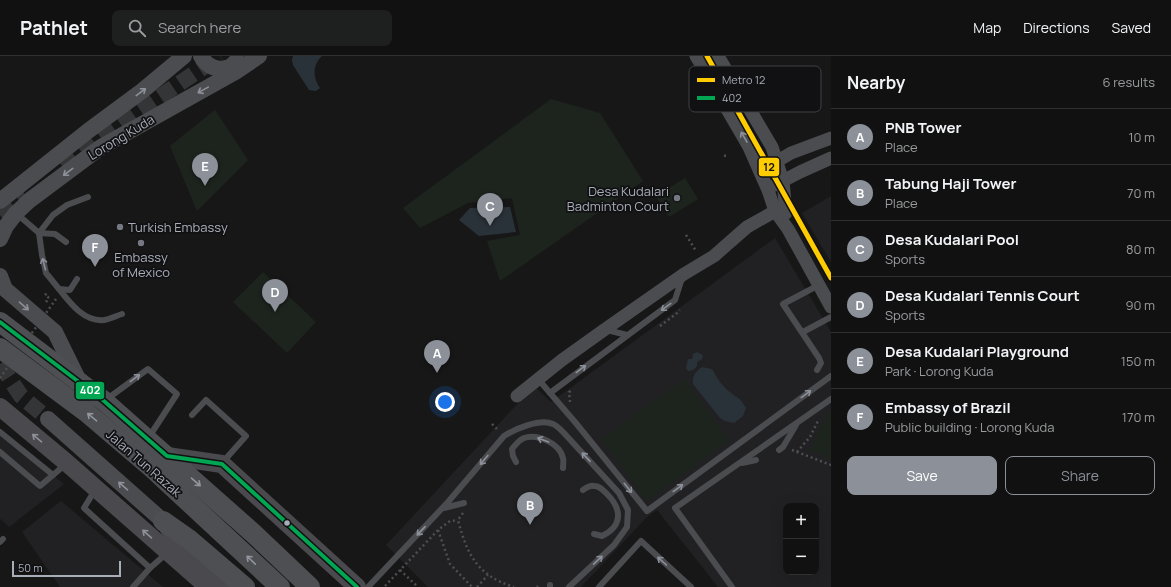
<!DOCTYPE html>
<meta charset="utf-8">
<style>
body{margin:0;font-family:Manrope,sans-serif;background:#1e1f1f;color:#f1f3f6}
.controls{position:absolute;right:12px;bottom:12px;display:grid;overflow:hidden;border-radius:8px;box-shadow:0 4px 16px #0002}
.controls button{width:36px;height:36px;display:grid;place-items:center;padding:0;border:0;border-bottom:1px solid #303131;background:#111;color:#f1f3f6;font:20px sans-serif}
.scale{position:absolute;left:12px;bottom:10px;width:109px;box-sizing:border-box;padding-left:4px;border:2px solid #a8adb8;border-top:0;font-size:11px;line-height:14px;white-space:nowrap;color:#a8adb8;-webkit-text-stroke:3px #111113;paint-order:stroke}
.you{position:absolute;left:445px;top:346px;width:14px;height:14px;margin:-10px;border:3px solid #fff;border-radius:50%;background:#1a73e8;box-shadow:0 0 0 6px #1a73e833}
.badge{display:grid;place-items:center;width:26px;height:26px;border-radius:50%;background:#8c9099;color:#fff;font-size:13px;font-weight:700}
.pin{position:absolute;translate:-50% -33px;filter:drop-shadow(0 1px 2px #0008)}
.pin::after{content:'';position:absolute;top:21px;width:14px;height:12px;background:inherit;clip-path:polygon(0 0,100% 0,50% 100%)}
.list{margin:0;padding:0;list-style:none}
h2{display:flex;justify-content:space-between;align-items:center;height:52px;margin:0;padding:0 16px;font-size:17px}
h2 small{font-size:13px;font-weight:400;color:#9c9d9f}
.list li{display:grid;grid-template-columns:26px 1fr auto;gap:12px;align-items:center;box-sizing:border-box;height:56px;padding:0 16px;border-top:1px solid #303131}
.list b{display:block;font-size:15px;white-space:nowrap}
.list p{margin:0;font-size:13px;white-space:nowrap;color:#9c9d9f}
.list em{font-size:13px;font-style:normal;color:#9c9d9f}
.actions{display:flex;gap:8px;padding:12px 16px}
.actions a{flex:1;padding:9px 0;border:1px solid #8c9099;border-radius:8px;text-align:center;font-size:14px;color:#8c9099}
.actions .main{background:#8c9099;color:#fff}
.icon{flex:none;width:22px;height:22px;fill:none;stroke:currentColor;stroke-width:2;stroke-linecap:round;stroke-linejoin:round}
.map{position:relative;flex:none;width:831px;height:531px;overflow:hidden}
header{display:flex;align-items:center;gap:24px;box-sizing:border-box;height:56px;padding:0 20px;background:#111;border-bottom:1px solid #303131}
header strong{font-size:19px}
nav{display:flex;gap:22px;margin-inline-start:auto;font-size:14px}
.search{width:280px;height:36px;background:#1e1f1f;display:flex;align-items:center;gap:10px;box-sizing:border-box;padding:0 14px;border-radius:8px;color:#9c9d9f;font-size:15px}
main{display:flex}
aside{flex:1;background:#111}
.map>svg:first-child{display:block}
.built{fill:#212123;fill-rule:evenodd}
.green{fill:#1d241e}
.water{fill:#2a3239}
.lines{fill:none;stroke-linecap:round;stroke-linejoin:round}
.tertiary-tunnel{stroke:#343537;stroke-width:16;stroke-dasharray:16 8;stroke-linecap:butt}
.path{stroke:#4d4e52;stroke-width:2.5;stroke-dasharray:2 3;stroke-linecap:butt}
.service{stroke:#4b4c50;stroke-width:6}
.minor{stroke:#4b4c50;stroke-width:13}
.tertiary{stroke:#4b4c50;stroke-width:16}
.secondary{stroke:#4a4a4e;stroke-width:18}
.primary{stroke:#4d4f52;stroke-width:20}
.path-bridge{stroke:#4d4e52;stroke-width:2.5;stroke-dasharray:2 3;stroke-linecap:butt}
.bus-1-casing{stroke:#111113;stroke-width:7}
.bus-1{stroke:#00a651;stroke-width:4}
.metro-1-casing{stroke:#111113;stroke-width:8}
.metro-1{stroke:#fc0;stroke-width:5}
.oneway{stroke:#8c9099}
.oneway2{stroke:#91969e}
.oneway3{stroke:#8c8f98}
.poi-dot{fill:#757880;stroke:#111113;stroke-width:1.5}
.bus-dot{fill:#a8adb8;stroke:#111113;stroke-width:1.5}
.labels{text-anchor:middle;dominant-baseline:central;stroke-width:3.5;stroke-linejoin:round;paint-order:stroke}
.street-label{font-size:13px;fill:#a8adb8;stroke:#111113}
.poi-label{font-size:13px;fill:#a8adb8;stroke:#111113;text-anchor:end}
.key{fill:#111113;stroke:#3e4045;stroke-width:1}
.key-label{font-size:11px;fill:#a8adb8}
.line-badge{stroke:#111113;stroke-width:1.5}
.badge-label{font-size:11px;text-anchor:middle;font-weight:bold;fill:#fff}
.pale-badge-label{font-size:11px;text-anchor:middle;font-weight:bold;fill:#111}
</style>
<header>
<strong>Pathlet</strong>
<div class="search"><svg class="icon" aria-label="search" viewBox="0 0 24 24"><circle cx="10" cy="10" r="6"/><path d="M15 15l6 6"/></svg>Search here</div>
<nav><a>Map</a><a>Directions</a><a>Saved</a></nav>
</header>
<main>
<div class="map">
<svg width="831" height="531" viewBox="0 0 831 531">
<rect width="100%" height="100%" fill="#171717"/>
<g class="built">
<polygon points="831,140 831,206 802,157"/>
<path d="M775 182 831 276V531H718L657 454 647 461 581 531H428L386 489 534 330 551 346ZM786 450H816V516H786Z"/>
<polygon points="0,376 64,428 9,471 1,463 0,464"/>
<polygon points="61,445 163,531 60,531 22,476"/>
</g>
<g class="green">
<polygon points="551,43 600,57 643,125 500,225 487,185 520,179 512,142 468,147 420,172 403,152"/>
<polygon points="215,54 248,104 197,155 170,90"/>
<polygon points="685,122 698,143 669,161 656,140"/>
<polygon points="263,216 316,266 287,297 233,246"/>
<polygon points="684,323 729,384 647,445 602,384"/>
<polygon points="831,354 831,404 810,393 828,356"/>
</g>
<g class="water">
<path d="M293 0H322C312 9 313 22 320 32L316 35 309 34 293 9 292 4Z"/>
<polygon points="510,151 516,176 479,180 459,164 470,152"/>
<polygon points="697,296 703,299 702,303 697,306 697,310 693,314 688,315 686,312 688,303 692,303 693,298"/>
<path d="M702 311 712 313C717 322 722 330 730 336 739 344 739 340 746 352L743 360 734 367 725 365 720 362 693 328C692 320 695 316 702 311Z"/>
</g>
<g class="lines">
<g class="tertiary-tunnel">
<polyline points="63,111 99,82 220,0"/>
<polyline points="0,159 26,140"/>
<polyline points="0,308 21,340 48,363"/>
</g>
<g class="path">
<polyline points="724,100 728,99"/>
<polyline points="686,179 696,195"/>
<polyline points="46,246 49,242 45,239 48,236"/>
<polyline points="660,270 676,258 680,254"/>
<polyline points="570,346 569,336 571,335"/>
<polyline points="492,368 498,374"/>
<polyline points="792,394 831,409"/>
<polyline points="797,396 810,381 818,365"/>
<path d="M463 457 458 464C467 499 478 520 514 531"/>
<polyline points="438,474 450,508 472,531"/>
<polyline points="400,514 418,531"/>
<polyline points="385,530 438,474 450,465 458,464"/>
<polyline points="477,531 488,519"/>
<polyline points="537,531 538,530"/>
</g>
<g class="service">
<polyline points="17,158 39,177 53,159 67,149 88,141"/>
<polyline points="66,186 55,178 39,177 42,199 46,217 59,233 70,234 77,223"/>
<path d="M59 233C70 247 84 266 104 264 110 263 116 260 122 258"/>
<polyline points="607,274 627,279"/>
<polyline points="803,276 831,261"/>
<polyline points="817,314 821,307 819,302 783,248 819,229"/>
<polyline points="538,323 575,366 647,455 831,320"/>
<polyline points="550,337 675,244 682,222"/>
<polyline points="107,343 148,313 177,338 149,381"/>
<polyline points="192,359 206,344 246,380 222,407"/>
<polyline points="0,376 53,419 66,408"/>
<polyline points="779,394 783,391 796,369"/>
<polyline points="0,396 40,430 53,419"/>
<path d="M516 406 513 400 512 393C516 388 519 384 524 382 538 377 560 388 563 402 564 405 563 409 563 412"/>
<polyline points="742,407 756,404"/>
<polyline points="95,434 84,452 150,512"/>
<path d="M583 434C586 432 590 429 594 430 600 430 603 434 607 438 622 453 623 470 602 480L594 478"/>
<polyline points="444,452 464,447"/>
<polyline points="0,486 3,483"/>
<polyline points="133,531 150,512 167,497"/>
<path d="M368 531 448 446 504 380C515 373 540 362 553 368 556 369 560 373 563 376L619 437 628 454 627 471 614 489 569 531"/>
<polyline points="550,531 550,529"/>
<polyline points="599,531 641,485 691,531"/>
<polyline points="732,531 675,452 831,343"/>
</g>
<g class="minor">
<polyline points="696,0 749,91 768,134 775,155 788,173 831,251"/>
<polyline points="718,0 772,91 783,125 786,157"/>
<polyline points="769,110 791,97 831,82"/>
<polyline points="775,129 800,116 831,102"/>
<polyline points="517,340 562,304 604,274 684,218 714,200 747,171 786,149"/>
</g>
<g class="tertiary">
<path d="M201 0C206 10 218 16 229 11 232 10 234 7 237 5"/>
<polyline points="0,145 88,75 142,35 184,0"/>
<polyline points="0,183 6,170 16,157 30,144 101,91 237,15 259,0"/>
<polyline points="0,220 5,233 55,276 79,325"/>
<polyline points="48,363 163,465"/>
</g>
<g class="secondary">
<polyline points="0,351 67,407 208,531"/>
<polyline points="167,400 222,408 357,531"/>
<polyline points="169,473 189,498 226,531"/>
</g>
<g class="primary">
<polyline points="0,266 104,345 253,477 310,531"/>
<polyline points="0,292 86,356 153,413 280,531"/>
<polyline points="163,465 190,484 245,531"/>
</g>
<polyline class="path-bridge" points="0,322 56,243"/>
<defs>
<polyline id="bus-1" points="0,266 104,345 167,400 222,408 357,531"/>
</defs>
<use href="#bus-1" class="bus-1-casing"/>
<use href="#bus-1" class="bus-1"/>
<defs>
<polyline id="metro-1" points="707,0 831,222"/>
</defs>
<use href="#metro-1" class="metro-1-casing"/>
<use href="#metro-1" class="metro-1"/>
</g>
<defs><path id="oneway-shaft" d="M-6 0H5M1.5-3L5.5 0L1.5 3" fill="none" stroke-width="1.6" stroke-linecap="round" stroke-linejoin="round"/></defs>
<g class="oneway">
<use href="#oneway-shaft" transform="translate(203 34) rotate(151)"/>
<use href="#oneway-shaft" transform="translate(141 36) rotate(-37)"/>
<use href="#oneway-shaft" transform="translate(744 81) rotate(-120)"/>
<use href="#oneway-shaft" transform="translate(68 116) rotate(143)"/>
<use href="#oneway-shaft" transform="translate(44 208) rotate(-104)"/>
<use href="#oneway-shaft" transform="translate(24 250) rotate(41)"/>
<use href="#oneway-shaft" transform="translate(666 251) rotate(144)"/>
<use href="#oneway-shaft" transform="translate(581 313) rotate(-37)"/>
<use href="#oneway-shaft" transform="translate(135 322) rotate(-37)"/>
<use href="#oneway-shaft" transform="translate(806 338) rotate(-36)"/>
<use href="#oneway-shaft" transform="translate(543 384) rotate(-160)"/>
<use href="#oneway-shaft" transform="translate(586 401) rotate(-133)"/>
<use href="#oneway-shaft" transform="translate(484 404) rotate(130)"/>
<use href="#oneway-shaft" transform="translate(123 430) rotate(-139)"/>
<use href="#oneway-shaft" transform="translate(628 432) rotate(51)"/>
<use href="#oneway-shaft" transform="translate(678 432) rotate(-36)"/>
<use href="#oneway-shaft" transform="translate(421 475) rotate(133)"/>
<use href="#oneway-shaft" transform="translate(598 504) rotate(-43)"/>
<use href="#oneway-shaft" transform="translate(662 505) rotate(-138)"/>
</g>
<g class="oneway2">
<use href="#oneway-shaft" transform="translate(92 361) rotate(-140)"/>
<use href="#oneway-shaft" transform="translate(196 426) rotate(41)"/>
<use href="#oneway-shaft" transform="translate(251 504) rotate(-136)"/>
</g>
<g class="oneway3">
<use href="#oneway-shaft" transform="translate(37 382) rotate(-140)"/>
<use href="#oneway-shaft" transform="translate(147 478) rotate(-139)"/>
</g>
<g class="poi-dot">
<circle cx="677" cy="142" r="4"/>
<circle cx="120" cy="171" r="4"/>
<circle cx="141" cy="187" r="4"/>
</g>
<circle class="bus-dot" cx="287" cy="467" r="3.5"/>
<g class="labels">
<g class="street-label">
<text transform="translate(121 81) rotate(-31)">Lorong Kuda</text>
<text transform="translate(144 407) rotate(41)">Jalan Tun Razak</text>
</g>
<g class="poi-label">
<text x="669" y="135">Desa Kudalari<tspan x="669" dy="15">Badminton Court</tspan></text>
<text x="128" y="171" text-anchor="start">Turkish Embassy</text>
<text x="141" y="201" text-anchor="middle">Embassy<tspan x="141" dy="15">of Mexico</tspan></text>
</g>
</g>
<rect x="689" y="10" width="132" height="46" rx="6" class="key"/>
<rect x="697" y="22" width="18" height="4" fill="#fc0"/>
<rect x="697" y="40" width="18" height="4" fill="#00a651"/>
<g class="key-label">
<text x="722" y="28">Metro 12</text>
<text x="722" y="46">402</text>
</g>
<g class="line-badge">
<rect x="758" y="101" width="22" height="20" rx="4" fill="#fc0"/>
<rect x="75" y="325" width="30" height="19" rx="4" fill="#00a651"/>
</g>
<g class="badge-label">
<text x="90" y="338">402</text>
</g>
<g class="pale-badge-label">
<text x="769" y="115">12</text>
</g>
</svg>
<div class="controls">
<button>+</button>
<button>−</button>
</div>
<div class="scale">50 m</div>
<div class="you"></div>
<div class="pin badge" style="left:437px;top:317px">A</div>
<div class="pin badge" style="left:530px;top:469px">B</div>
<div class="pin badge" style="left:490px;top:170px">C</div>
<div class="pin badge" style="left:275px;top:256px">D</div>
<div class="pin badge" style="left:205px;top:130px">E</div>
<div class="pin badge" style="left:95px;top:211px">F</div>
</div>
<aside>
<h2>Nearby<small>6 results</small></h2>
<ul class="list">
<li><span class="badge">A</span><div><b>PNB Tower</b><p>Place</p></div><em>10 m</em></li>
<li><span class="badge">B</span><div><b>Tabung Haji Tower</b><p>Place</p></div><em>70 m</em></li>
<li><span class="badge">C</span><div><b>Desa Kudalari Pool</b><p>Sports</p></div><em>80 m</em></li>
<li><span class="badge">D</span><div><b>Desa Kudalari Tennis Court</b><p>Sports</p></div><em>90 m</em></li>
<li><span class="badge">E</span><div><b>Desa Kudalari Playground</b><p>Park · Lorong Kuda</p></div><em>150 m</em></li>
<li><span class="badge">F</span><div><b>Embassy of Brazil</b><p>Public building · Lorong Kuda</p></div><em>170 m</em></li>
</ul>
<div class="actions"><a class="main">Save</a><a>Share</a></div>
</aside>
</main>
